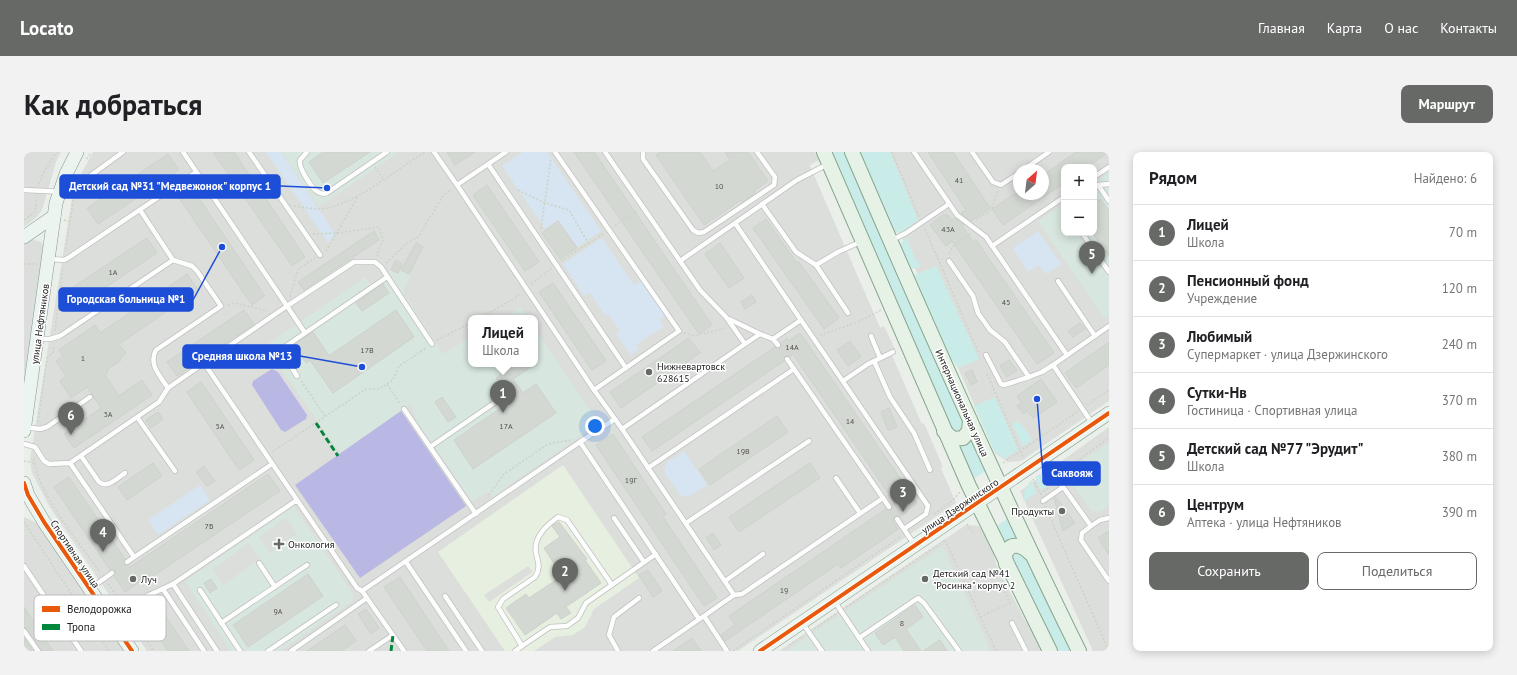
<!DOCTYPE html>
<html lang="ru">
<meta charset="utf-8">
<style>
body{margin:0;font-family:"PT Sans",sans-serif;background:#f2f2f2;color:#202124}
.controls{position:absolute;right:12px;top:12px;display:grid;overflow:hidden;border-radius:8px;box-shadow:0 2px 10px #0003}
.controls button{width:36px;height:36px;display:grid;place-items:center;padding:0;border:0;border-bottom:1px solid #e0e0e0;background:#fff;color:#202124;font:20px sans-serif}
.compass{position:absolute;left:989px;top:12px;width:36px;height:36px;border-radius:50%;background:#fff;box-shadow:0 2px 10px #0003;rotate:28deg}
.you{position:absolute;left:571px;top:274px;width:14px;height:14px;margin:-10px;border:3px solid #fff;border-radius:50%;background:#1a73e8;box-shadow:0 0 0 6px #1a73e833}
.badge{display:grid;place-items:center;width:26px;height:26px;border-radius:50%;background:#676967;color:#fff;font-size:13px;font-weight:700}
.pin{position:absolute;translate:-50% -33px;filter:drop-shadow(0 1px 2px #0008)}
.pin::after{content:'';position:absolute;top:21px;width:14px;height:12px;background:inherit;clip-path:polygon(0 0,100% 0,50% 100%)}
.popup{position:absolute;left:444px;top:163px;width:70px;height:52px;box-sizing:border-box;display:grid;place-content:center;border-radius:8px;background:#fff;filter:drop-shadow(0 1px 3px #0005);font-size:13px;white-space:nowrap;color:#757577}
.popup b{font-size:15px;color:#202124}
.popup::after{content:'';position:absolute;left:50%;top:100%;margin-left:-8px;border:8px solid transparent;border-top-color:#fff}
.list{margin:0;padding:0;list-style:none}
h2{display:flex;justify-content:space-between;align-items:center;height:52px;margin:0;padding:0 16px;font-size:17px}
h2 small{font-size:13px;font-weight:400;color:#757577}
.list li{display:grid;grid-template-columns:26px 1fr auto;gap:12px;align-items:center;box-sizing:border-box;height:56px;padding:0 16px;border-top:1px solid #e0e0e0}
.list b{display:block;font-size:15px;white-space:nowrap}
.list p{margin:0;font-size:13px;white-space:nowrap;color:#757577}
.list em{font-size:13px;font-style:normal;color:#757577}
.actions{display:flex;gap:8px;padding:12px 16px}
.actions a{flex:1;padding:9px 0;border:1px solid #676967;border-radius:8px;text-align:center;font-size:14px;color:#676967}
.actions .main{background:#676967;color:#fff}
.map{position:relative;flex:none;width:1085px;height:499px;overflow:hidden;border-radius:8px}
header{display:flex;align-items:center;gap:24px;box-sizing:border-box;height:56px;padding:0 20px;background:#676967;color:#fff}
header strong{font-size:19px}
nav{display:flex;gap:22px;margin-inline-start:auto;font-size:14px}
.intro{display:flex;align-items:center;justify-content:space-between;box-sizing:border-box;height:96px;padding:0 24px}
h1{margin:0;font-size:28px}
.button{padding:10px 18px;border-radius:8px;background:#676967;color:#fff;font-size:14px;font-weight:700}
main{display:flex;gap:24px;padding:0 24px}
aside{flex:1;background:#fff;border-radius:8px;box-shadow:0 2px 10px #0003}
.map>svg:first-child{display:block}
.residential{fill:#dcdedb;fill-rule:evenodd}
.commercial{fill:#e7f0e0}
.education{fill:#d7e6de}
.grass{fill:#caece9}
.park{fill:#d7e5f2}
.pitch{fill:#b9b7e3}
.parking{fill:#dcdedc}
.building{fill:#d4d8d3;stroke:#ccd2cb}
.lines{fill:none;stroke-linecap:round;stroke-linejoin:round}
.lane-casing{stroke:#c0c2c0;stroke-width:6}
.secondary-casing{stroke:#829a8f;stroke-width:14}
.primary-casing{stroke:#86a58b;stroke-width:16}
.path{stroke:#cbd3c6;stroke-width:1.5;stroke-dasharray:2 2;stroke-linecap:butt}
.lane{stroke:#fcfdfc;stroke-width:4.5}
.secondary{stroke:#ecf4f0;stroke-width:13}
.primary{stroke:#e7f2e7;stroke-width:14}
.quiet{stroke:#00873e;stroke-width:3;stroke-dasharray:6 3;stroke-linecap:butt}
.cycleway-casing{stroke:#fff;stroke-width:6}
.cycleway{stroke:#e8590c;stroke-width:4}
.poi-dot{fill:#676967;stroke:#fff;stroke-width:1.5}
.labels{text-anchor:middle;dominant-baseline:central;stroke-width:3;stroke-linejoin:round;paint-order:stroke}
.number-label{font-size:8px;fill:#50514f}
.street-label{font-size:10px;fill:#212121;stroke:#fff}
.poi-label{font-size:10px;fill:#212121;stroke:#fff;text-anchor:start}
.key{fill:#fff;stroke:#bcbcbc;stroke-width:1}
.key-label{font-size:11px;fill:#212121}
.leader{fill:none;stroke:#1d4ed8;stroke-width:1.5}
.callout-dot{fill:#1d4ed8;stroke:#fff;stroke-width:1.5}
.callout{fill:#1d4ed8;stroke:#1d4ed8;stroke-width:1.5}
.callout-label{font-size:11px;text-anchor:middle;font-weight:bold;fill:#fff}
</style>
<header>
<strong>Locato</strong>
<nav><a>Главная</a><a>Карта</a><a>О нас</a><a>Контакты</a></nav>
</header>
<div class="intro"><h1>Как добраться</h1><a class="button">Маршрут</a></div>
<main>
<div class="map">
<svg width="1085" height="499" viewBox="0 0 1085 499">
<rect width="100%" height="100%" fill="#eaefea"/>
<g class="residential">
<polygon points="0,0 37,0 32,10 18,58 12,66 0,75"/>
<path d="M69 0H780L932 351 714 499H123L25 354 8 321 6 308 48 46 57 22ZM447 166H511V212H447Z"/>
<path d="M841 0H1085V249L997 309 984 310 971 301ZM1040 15H1070V81H1040ZM995 18H1019V42H995Z"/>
<polygon points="7,87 17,90 20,94 0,237 0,91"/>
<polygon points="1085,275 1085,499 1069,499 996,339"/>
<polygon points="0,365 11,370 17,376 102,499 0,499"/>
<polygon points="942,373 955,374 965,385 973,415 1001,468 1009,478 1021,499 755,499"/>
</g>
<polygon class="commercial" points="539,313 615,426 570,457 561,475 549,483 531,485 510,499 481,499 414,400"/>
<g class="education">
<polygon points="258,0 375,0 295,55"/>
<polygon points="1085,20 1085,163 1080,167 1014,69 1040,51 1040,81 1070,81 1070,30"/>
<polygon points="376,117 387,123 380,137 380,141 419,202 447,185 447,212 511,212 511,177 575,271 468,345 464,340 448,350 393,270 387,252 316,301 241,194 341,125 346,132 367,118 373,121"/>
<polygon points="497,155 504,166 479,166"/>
<polygon points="1085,290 1085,354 1076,360 1067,359 1044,327 1046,318"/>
<polygon points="270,354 330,443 329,449 256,499 207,499 161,429"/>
<polygon points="919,394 967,499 762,499 812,465"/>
</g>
<g class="grass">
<polygon points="807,0 822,0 939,269 938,276 933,279 928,279"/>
<polygon points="834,0 866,0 894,68 876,81 871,80 868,77"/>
<polygon points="883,86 892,109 894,108 897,114 885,118 876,95 877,91"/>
<polygon points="912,114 955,207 934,216 919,196 888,124"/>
<polygon points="971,245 994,298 980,307 969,297 950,254"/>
<polygon points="993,269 999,274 1008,288 999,294 988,272"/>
<polygon points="948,287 962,319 948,328 932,293 943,292"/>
<polygon points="1021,319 1025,321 1030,329 1019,337 1015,336 1011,325"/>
<polygon points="1007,328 1012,341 999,350 1001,338"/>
<polygon points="983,367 993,388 980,394 971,375"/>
<polygon points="996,401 1000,403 1046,499 1034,499 987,409 989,404"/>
</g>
<g class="park">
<polygon points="242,0 257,0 311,82 304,91"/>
<polygon points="499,0 523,0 577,79 553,95 534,68 521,77 478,14"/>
<polygon points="1014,79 1037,112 1022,122 1015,113 1004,120 989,96"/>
<polygon points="578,86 610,133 617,128 641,164 635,168 640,174 612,193 615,197 607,203 592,182 596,179 584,162 581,163 566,141 560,144 539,112"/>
<polygon points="660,299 683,333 664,345 656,343 640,320 642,311"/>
<polygon points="176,333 186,348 134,383 124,368"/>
</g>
<g class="pitch">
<polygon points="248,217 254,220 283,263 282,267 261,280 257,278 228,233 229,229"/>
<polygon points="377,259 442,354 336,426 271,333"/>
</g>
<g class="parking">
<polygon points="230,0 240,0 303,92 296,97"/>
<polygon points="741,0 764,0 771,16 758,25"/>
<polygon points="775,0 791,0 795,8 783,15"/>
<polygon points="405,4 421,28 413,34 397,10"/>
<polygon points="897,76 910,109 897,114 894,108 892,109 883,86"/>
<polygon points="1040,119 1062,152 1046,162 1024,130"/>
<polygon points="183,150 187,157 112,209 108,202"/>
<polygon points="860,174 871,197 845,208 835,186"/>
<polygon points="785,269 807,301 790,313 768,280"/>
<polygon points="900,271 919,315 896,325 877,280"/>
<polygon points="108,275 119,292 75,322 63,305"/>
<polygon points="692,275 703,290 677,308 666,293"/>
<polygon points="22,282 38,306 31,311 15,286"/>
<polygon points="818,316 840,350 824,361 801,327"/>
<polygon points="30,317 34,323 22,331 17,325"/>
<polygon points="1040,341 1057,365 1051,370 1034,345"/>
<polygon points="590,347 626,401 608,413 581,372 582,352"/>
<polygon points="262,366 273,382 246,401 235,385"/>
<polygon points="0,375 83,499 31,499 0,452"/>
<polygon points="225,391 236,407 199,433 188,417"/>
<polygon points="738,391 750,408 712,434 701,416"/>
<polygon points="504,414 509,420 465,450 460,443"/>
<polygon points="160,431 206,499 198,499 155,435"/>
<polygon points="426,433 469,499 449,499 411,443"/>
<polygon points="650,435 670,465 659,472 639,442"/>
<polygon points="612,436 624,454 590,477 578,459"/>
<polygon points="149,438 190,499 183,499 145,441"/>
<polygon points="993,461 1010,490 993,499 986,499 972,473"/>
</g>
<g class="building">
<polygon points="189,0 210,0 281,105 268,114"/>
<polygon points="299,0 346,0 299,31 285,10"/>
<polygon points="423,0 451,0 431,13"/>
<polygon points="550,0 570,0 688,173 675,182"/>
<polygon points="637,0 676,0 689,19 706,8 701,0 724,0 744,29 730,39 731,41 718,50 717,48 680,73 632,3"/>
<polygon points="904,0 929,0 966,56 947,69 937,61 942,58"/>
<polygon points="1052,0 1085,0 1063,15 1040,15 1040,31 979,73 968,57 991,42 1019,42 1019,23"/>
<polygon points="144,2 155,18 74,72 63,56"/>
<polygon points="463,33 515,110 501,119 449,43"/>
<polygon points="168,36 241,144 228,153 155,46"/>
<polygon points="1077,47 1085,59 1085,104 1070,83 1070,51"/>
<polygon points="919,63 924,63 928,68 931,66 940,73 938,74 949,90 952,88 1030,201 1013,212 928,89 922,94 906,73"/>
<polygon points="742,67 773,111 775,110 815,166 800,177 729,76"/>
<polygon points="534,69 553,96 536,107 518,81"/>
<polygon points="350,79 355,88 280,138 274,130"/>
<polygon points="123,86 133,101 55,153 45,138"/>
<polygon points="392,91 399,95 385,122 377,118"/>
<polygon points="696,91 720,126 705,136 681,102"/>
<polygon points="372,108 378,112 374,121 367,118"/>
<polygon points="163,122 174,138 95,192 102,201 96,206 97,208 83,218 84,220 81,223 95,244 118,228 128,243 50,296 40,282 77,256 63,235 47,246 36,229 42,224 32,209 39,204 35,198 71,173 76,181"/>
<polygon points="529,131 582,209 568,218 515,140"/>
<polygon points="359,132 365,141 338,159 332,151"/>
<polygon points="728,143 732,150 721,157 717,150"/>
<polygon points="220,158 230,172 153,224 143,210"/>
<polygon points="372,158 390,185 309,241 286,208 282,211 270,193 289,180 305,204"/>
<polygon points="1056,171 1061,177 1049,185 1044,179"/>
<polygon points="776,181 893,351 876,365 873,363 870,365 869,369 874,377 817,416 814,412 701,489 697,483 711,473 705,464 862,357 867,358 868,353 871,351 769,202 766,205 761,204 760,209 628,299 618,285 751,195 756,196 757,191 763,186 765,189"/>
<polygon points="665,186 676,201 597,256 586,240"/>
<polygon points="826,189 837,205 824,214 813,198"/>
<polygon points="1085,190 1085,213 1052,236 1041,221"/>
<polygon points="985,208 993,218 983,225 976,214"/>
<polygon points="493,212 511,212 489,227 499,241 512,232 532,261 449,317 430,288 490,247 481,233 478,234 472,226"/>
<polygon points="948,218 953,230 947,233 941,221"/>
<polygon points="1017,227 1033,250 1009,266 1003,259 999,262 993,254 998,251 993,244"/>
<polygon points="177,230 230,308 215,318 163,240"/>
<polygon points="418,245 432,265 424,270 411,250"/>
<polygon points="865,256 873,275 864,278 857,260"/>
<polygon points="134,260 139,267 127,276 122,268"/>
<polygon points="753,264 764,280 686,333 675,317"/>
<polygon points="589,282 642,362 639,365 693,446 680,454 572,293"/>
<polygon points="129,311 138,324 103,348 94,335"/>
<polygon points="786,311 796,326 715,380 705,365"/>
<polygon points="180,314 191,329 183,334 172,320"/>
<polygon points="244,322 256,339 126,426 124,424 101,440 90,424 91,419 86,418 30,335 45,325 101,407 100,412 106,415"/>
<polygon points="1032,345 1051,371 1039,379 1030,346"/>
<polygon points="535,370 563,407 561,408 577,431 542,455 547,461 537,467 533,461 501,483 482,456 502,442 505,446 538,424 520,396 536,385 528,374"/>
<polygon points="1085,379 1085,403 1074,386"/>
<polygon points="689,381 697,393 690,398 682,386"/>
<polygon points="624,418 638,439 629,445 615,423"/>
<polygon points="284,422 299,444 224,495 209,473"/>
<polygon points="376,425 425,499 403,499 360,435"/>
<polygon points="187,427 193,436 186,441 180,431"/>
<polygon points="131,449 136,456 165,499 144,499 125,471 118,476 114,471 109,464"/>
<polygon points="891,453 899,465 882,477 897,499 880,499 871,485 859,493 851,481"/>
<polygon points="0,455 29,499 18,499 3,477 0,475"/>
<polygon points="342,457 355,476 347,482 334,462"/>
<polygon points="321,473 332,489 317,499 283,499"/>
<polygon points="0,486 9,499 0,499"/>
<polygon points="668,486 677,499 649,499"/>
<polygon points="916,488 923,499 899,499"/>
</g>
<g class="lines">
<defs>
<g id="lane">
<polyline points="225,0 296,103"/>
<path d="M283 0 276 8C274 15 288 37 294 40 297 42 300 42 303 41L363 0"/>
<polyline points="410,0 433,33 482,0"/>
<polyline points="531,0 655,179 570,238 591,267 556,290"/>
<polyline points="581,0 676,138 702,165 721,192 598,277 591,267"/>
<polyline points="619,0 619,7 669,78 674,81 680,80 750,33 751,25 733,0"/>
<polyline points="890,0 933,63 962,85 1043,203"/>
<polyline points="948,0 969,30 977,33 995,21"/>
<polyline points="464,12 602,216"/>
<polyline points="999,18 1025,0"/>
<polyline points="1070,25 1085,15"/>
<polyline points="433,33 570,238"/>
<polyline points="1074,33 1085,49"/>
<polyline points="1070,36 1074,33 1085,32"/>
<polyline points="0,38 44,40 99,0"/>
<polyline points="738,52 772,100 792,113 824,161"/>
<polyline points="116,58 149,108"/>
<polyline points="1058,81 1085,120"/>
<polyline points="868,88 882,81 925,52"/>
<polyline points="968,94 1040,45"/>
<polyline points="25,107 40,108 44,106 172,20"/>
<polyline points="656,109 711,71"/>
<polyline points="925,109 949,144 954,161 966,178 981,190 1005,225 1018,220 1029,213"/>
<polyline points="792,113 814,100 836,90"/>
<polyline points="1034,129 1071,184"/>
<polyline points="705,167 736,182"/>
<polyline points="777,168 904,354 902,362 880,377"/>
<polyline points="281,181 263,154 330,110 351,110 357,115 408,192"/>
<polyline points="847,184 856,206"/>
<polyline points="749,187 754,193"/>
<polyline points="721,192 736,182 749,187 777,168 711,71 773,28 804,12"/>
<polyline points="962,203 977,232 980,233 1005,225"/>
<polyline points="763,207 770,217"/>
<polyline points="850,209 866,245 890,281 906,318"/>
<polyline points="180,211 273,348"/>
<polyline points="273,224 260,203 259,197 262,194 363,125"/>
<polyline points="819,229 844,212 869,200"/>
<polyline points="144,236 263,154 159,0"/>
<polyline points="380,257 452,362"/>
<polyline points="113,265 151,319"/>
<polyline points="1068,271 1029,213 1085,174"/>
<polyline points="1,275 16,277 23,275 66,245"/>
<polyline points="598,277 710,443"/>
<path d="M0 292 11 295 20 309 25 312 46 311 135 250 144 236C136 224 124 212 132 198L197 154 173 119 168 114 149 108 36 184 26 187H15"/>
<polyline points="406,295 479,245"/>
<path d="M57 304 75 330C84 337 93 326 101 321"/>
<polyline points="1020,308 1067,374 1076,368 1085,366"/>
<polyline points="46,311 110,405"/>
<polyline points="624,316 770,217 859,346 718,442 710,443 680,464"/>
<polyline points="812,326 836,361"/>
<polyline points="859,346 865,355"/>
<polyline points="1019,349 1039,335"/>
<polyline points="590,366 620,410"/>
<polyline points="873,367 890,392"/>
<polyline points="662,371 785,289"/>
<polyline points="1067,374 1058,381 1057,388 1085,429"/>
<polyline points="103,410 248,312"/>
<polyline points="382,410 442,499"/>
<polyline points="235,411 251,435"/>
<polyline points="0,414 57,499"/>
<polyline points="701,429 739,402"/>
<polyline points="149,432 193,499"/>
<polyline points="67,436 88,421"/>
<polyline points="139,437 180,499"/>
<polyline points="176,438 216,499"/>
<polyline points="338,439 556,290 675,467"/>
<polyline points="421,444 458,499"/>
<polyline points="811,450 844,499"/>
<polyline points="88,467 123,444 149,432 273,348 333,436 338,439 380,499"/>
<polyline points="197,471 283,413"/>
<polyline points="988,471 1002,499"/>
<polyline points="779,472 798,499"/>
<polyline points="0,479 14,499"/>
<polyline points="835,486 894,446 900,451 935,499"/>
<polyline points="498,494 526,475 543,474 554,466 562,451 632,402"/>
<polyline points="244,499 312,453"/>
<polyline points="267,499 343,446"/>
<polyline points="345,499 369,483"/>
<path d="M491 499 498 494 474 455 479 447 511 425C517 416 514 410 512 401 509 385 523 373 534 365L543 368 588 433"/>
<polyline points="594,499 585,483 590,465 615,446"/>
<polyline points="629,499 680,464 703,499"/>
</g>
<g id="secondary">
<polyline points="0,85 30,64"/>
<polyline points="0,279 32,51 42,22 53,0"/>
<polyline points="0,331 4,343 20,370 108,499"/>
<polyline points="736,499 1085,261"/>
</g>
<g id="primary">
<polyline points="800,0 945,334 1026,499"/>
<path d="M828 0C900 168 974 335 1055 499"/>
<polyline points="920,279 929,287 939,286 945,279 946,268"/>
<path d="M982 412 981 403C986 389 998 393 1006 401"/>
</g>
</defs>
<use href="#lane" class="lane-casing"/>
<use href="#secondary" class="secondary-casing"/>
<use href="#primary" class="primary-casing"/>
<g class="path">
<polyline points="868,0 895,65"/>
<polyline points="63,7 67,0"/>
<polyline points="351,15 359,27"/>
<polyline points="15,32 20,19 33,0"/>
<polyline points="494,38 521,51 545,58 564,91"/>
<path d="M270 54C278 55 287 57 295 57 327 56 373 17 401 0"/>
<polyline points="0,68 11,60 13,45"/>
<polyline points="40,68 46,70 41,100"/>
<polyline points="952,68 967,58 974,39"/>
<polyline points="46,70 50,44"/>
<polyline points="591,74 614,58"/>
<polyline points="517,77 527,6"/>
<polyline points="901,77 955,202"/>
<polyline points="289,82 314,81 355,75 359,88 353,103 355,105"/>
<polyline points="302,99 334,44"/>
<polyline points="925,102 929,94 946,82"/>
<polyline points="537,109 579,82"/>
<polyline points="362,111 382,92 394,85 419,44 428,37"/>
<polyline points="0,112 13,112"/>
<polyline points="507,132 528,116"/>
<polyline points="266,145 274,117 291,106"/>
<polyline points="204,153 211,151 243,159"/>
<polyline points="456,166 491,146 496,141"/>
<polyline points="31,179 39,115"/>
<polyline points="660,181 671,184 701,176"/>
<polyline points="796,183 834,170 857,158"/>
<polyline points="413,188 447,171"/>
<polyline points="963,222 1000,307"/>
<polyline points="277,229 301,264"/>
<polyline points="363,232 369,228 375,214 402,196"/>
<polyline points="1063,253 1085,238"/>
<polyline points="14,270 23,206 29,200 30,193"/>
<polyline points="248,300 342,237 355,237 363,232 376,252"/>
<path d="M10 307C13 341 56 392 76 420"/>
<polyline points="0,309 10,311"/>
<polyline points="979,311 1053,260"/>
<polyline points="1037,322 1040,318 1085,286"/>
<polyline points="1009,327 1017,343"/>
<polyline points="1016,342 1026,335"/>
<polyline points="465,343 480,322 524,292 547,288"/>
<polyline points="1021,354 1085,499"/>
<polyline points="910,362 928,349 936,340"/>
<polyline points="0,370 85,499"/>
<polyline points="943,372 950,382"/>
<polyline points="921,388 972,499"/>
<polyline points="84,432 99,453"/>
<polyline points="822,455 921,388"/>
<polyline points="105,463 130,499"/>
<polyline points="956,465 986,451 978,434"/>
<polyline points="790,477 812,462"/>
<polyline points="765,493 779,484"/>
<polyline points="709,499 876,385"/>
</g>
<use href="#lane" class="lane"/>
<use href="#secondary" class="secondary"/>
<use href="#primary" class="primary"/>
<g class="quiet">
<polyline points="292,271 314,304"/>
<polyline points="367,499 369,483"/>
</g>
<defs>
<g id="cycleway">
<polyline points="0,331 4,343 20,370 108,499"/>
<polyline points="736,499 1085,261"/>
</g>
</defs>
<use href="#cycleway" class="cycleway-casing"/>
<use href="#cycleway" class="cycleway"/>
</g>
<g class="poi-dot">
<circle cx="625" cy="220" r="4"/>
<circle cx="1038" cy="359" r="4"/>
<path d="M253 386h4v4h4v4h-4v4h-4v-4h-4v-4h4z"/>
<circle cx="109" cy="427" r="4"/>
<circle cx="901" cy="427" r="4"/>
</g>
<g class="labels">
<g class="number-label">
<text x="935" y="28">41</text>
<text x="695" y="34">10</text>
<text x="924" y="77">43А</text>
<text x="89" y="120">1А</text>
<text x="982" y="150">45</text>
<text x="768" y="195">14А</text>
<text x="343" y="198">17В</text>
<text x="59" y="206">1</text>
<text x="84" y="262">3А</text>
<text x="826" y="269">14</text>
<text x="196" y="274">5А</text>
<text x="482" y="274">17А</text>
<text x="719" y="299">19В</text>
<text x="607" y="328">19Г</text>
<text x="185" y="374">7Б</text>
<text x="760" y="438">19</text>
<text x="254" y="459">9А</text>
<text x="878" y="471">8</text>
</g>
<g class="street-label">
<text transform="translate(16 172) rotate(-82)">улица Нефтяников</text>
<text transform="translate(938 251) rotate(66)">Интернациональная улица</text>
<text transform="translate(936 354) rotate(-34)">улица Дзержинского</text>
<text transform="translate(51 402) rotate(56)">Спортивная улица</text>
</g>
<g class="poi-label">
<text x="633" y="214">Нижневартовск<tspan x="633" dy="12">628615</tspan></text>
<text x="1030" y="359" text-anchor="end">Продукты</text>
<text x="264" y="392">Онкология</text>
<text x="909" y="421">Детский сад №41<tspan x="909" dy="12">"Росинка" корпус 2</tspan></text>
<text x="117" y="427">Луч</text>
</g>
</g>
<rect x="10" y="443" width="132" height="46" rx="6" class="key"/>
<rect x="18" y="454" width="18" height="6" fill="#e8590c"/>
<rect x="18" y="472" width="18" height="6" fill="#00873e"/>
<g class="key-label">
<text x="43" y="461">Велодорожка</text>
<text x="43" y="479">Тропа</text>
</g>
<path class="leader" d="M303 36L256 34M198 95L169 148M338 215L276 204M1013 247L1019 322"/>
<g class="callout-dot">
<circle cx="303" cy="36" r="4"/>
<circle cx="198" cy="95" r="4"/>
<circle cx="338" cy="215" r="4"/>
<circle cx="1013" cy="247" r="4"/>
</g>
<g class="callout">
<rect x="36" y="23" width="220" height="23" rx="4"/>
<rect x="35" y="136" width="134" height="23" rx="4"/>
<rect x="159" y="193" width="117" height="23" rx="4"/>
<rect x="1019" y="310" width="57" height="23" rx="4"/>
</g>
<g class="callout-label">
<text x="146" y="38">Детский сад №31 "Медвежонок" корпус 1</text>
<text x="102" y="151">Городская больница №1</text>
<text x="218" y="208">Средняя школа №13</text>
<text x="1048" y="325">Саквояж</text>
</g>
</svg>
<div class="controls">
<button>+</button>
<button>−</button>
</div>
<svg class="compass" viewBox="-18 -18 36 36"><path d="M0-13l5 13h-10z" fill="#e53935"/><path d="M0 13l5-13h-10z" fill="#757577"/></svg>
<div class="you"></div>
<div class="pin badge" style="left:479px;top:261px">1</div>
<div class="popup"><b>Лицей</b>Школа</div>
<div class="pin badge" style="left:541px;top:439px">2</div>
<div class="pin badge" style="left:879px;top:360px">3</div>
<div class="pin badge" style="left:79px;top:400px">4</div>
<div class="pin badge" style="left:1068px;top:122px">5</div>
<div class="pin badge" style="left:47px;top:283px">6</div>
</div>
<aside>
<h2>Рядом<small>Найдено: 6</small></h2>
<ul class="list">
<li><span class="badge">1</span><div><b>Лицей</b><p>Школа</p></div><em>70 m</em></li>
<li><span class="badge">2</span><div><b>Пенсионный фонд</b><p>Учреждение</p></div><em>120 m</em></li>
<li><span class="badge">3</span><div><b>Любимый</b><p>Супермаркет · улица Дзержинского</p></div><em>240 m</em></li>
<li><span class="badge">4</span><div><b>Сутки-Нв</b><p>Гостиница · Спортивная улица</p></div><em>370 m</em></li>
<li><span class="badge">5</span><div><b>Детский сад №77 &quot;Эрудит&quot;</b><p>Школа</p></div><em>380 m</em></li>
<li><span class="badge">6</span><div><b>Центрум</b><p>Аптека · улица Нефтяников</p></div><em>390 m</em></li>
</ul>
<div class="actions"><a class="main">Сохранить</a><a>Поделиться</a></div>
</aside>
</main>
